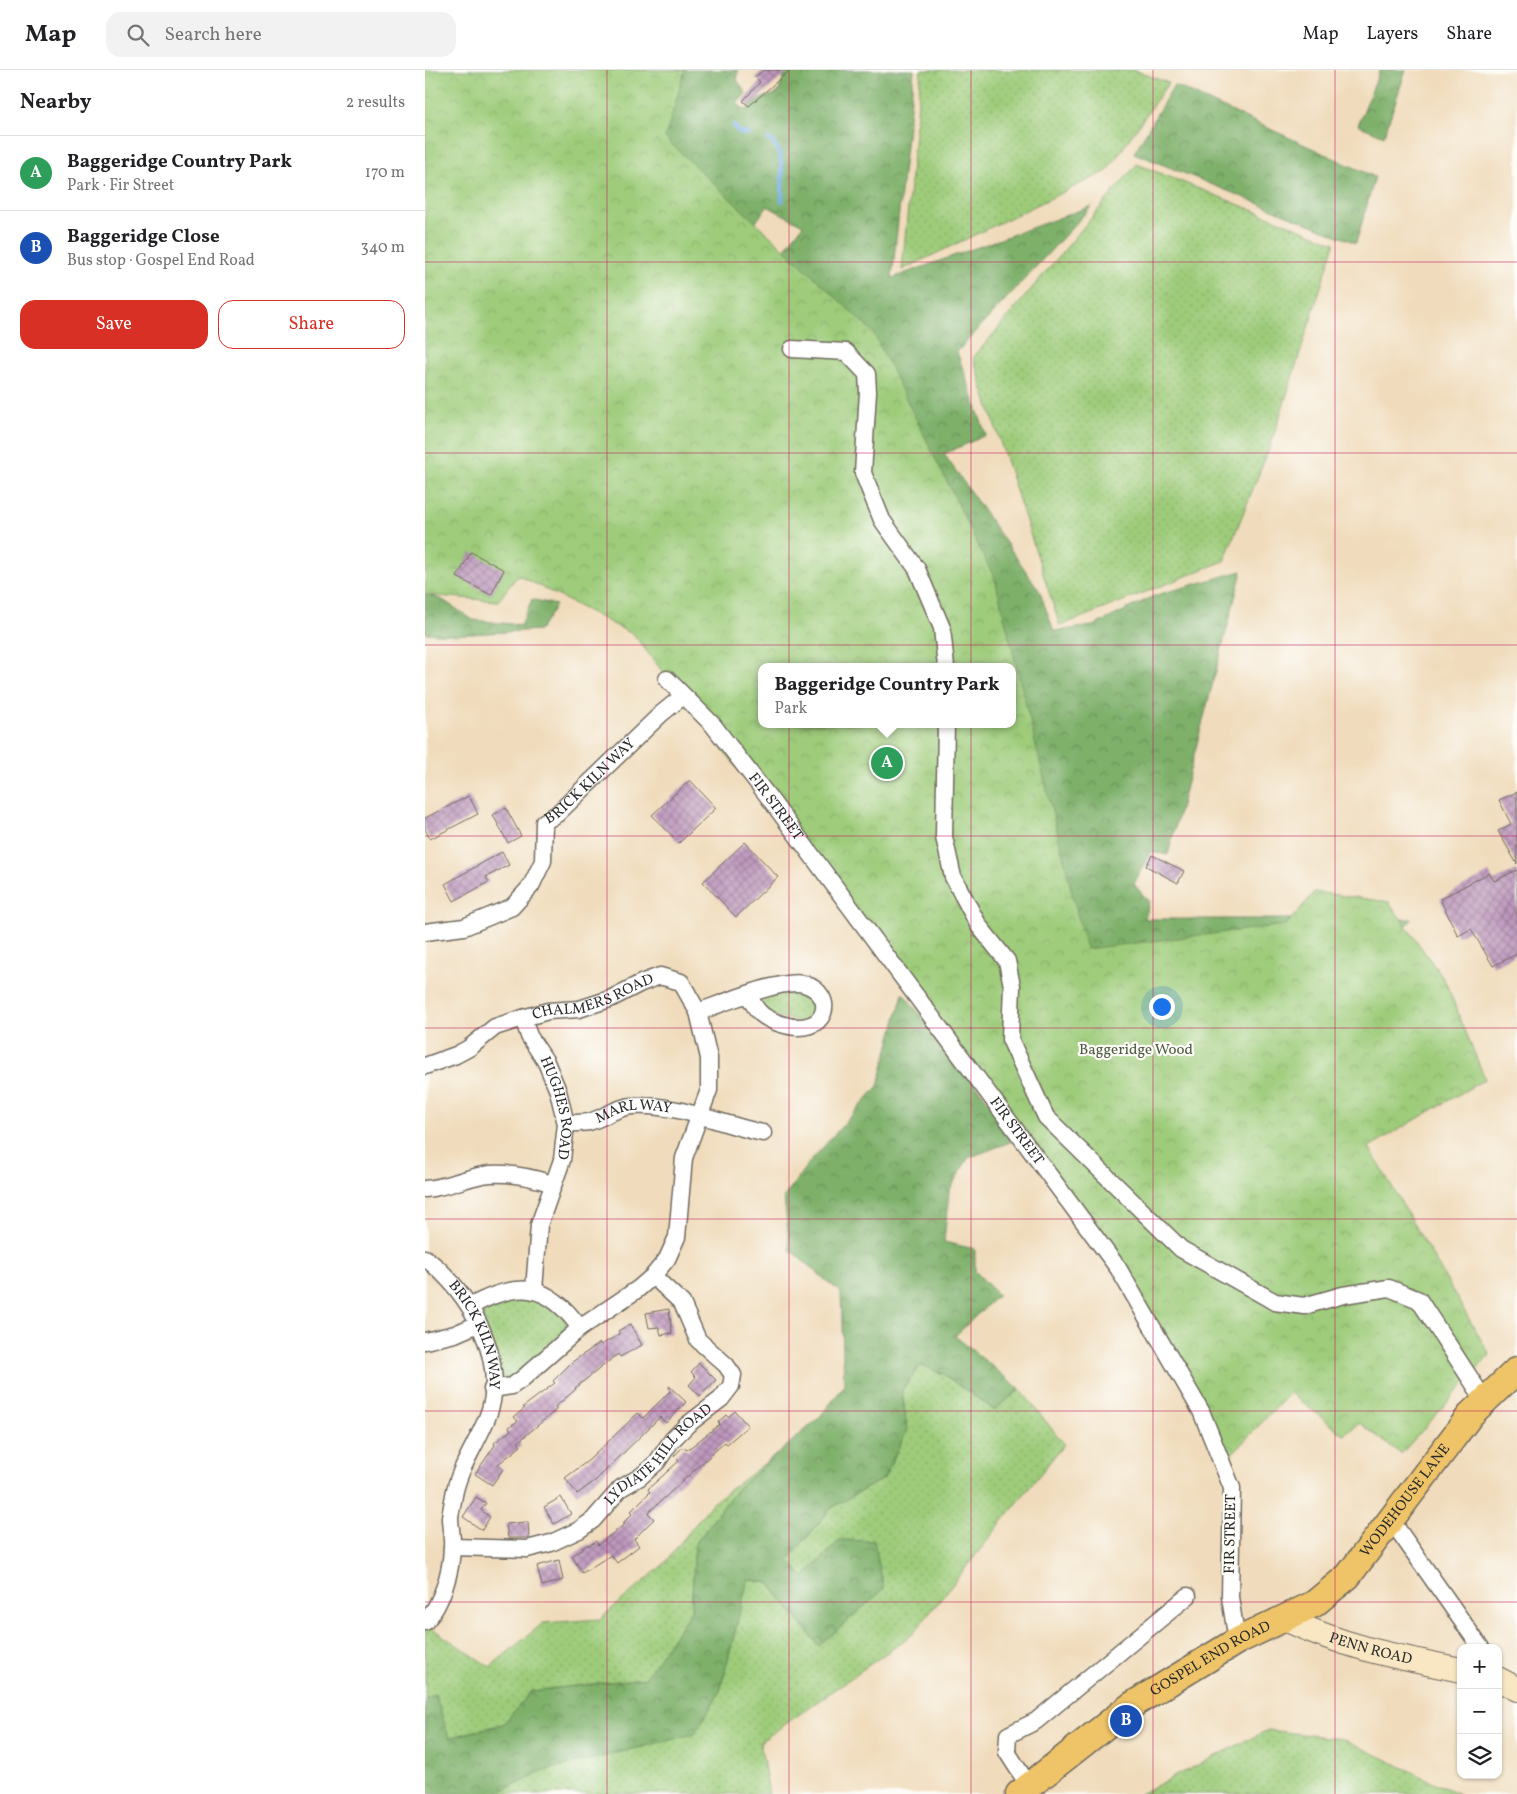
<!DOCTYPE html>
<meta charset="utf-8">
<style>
body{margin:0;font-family:Vollkorn,serif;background:#f2f2f2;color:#202124}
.controls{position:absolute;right:15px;bottom:15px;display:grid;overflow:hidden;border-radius:10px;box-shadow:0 1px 4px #0004}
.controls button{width:45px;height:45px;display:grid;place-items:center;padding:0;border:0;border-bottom:1px solid #e0e0e0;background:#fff;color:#202124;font:25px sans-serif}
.you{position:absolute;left:736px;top:936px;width:18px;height:18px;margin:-12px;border:4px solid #fff;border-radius:50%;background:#1a73e8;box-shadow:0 0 0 8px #1a73e833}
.badge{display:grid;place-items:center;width:32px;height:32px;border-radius:50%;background:#d93025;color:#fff;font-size:16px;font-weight:700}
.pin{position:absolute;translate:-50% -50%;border:2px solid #fff;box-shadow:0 1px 5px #0006}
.popup{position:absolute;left:333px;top:593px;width:258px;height:65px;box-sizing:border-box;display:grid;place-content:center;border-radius:10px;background:#fff;filter:drop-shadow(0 1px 4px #0005);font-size:16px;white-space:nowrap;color:#757577}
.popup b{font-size:19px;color:#202124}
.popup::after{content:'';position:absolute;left:50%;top:100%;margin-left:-10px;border:10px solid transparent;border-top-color:#fff}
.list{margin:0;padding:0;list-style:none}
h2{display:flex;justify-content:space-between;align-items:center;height:65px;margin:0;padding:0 20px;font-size:21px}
h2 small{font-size:16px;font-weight:400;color:#757577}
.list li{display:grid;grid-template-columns:32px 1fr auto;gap:15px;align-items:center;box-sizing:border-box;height:75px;padding:0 20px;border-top:1px solid #e0e0e0}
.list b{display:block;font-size:19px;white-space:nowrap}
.list p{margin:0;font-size:16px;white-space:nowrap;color:#757577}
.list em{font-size:16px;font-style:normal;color:#757577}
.actions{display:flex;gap:10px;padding:15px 20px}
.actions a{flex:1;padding:11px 0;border:1px solid #d93025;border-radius:15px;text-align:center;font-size:18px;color:#d93025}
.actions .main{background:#d93025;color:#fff}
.icon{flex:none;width:28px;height:28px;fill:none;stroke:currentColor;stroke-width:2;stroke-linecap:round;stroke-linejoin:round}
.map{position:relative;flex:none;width:1092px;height:1724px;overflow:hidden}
header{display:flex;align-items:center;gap:30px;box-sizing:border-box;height:70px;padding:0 25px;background:#fff;border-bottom:1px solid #e0e0e0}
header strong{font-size:24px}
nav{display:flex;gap:28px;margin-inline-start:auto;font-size:18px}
.search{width:350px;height:45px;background:#f2f2f2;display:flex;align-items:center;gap:12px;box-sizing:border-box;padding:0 18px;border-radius:15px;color:#757577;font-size:19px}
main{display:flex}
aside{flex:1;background:#fff}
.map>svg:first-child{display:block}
.grass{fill:url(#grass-dots);stroke:#647c52}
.forest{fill:url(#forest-crowns);stroke:#546e4a;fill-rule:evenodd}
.park{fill:url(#park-crowns);stroke:#647c52;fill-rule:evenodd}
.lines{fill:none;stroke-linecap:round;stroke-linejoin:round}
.stream{stroke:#71abe2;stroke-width:4.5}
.building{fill:url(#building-cross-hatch)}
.street-casing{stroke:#70695e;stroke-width:19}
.secondary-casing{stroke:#70695e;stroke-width:26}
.primary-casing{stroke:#70695e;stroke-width:29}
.street{stroke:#fff;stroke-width:16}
.secondary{stroke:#f9e7c3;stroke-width:24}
.primary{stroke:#efc469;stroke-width:26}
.grid{fill:none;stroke:#c2185b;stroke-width:1;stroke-opacity:0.55}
.labels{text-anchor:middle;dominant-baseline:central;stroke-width:4.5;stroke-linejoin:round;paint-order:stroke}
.street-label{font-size:15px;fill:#2b2b2b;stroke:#fdfcf7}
.park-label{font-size:15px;fill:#4e5b43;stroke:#fdfcf7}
</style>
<header>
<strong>Map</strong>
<div class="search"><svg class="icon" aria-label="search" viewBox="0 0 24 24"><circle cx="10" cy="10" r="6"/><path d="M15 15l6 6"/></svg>Search here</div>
<nav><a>Map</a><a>Layers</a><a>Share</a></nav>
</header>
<main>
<aside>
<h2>Nearby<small>2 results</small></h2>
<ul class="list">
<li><span class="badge" style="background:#2e9e5b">A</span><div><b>Baggeridge Country Park</b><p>Park · Fir Street</p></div><em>170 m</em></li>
<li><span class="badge" style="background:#1a4fb4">B</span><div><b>Baggeridge Close</b><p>Bus stop · Gospel End Road</p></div><em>340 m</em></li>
</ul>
<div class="actions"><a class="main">Save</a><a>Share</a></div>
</aside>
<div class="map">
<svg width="1092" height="1724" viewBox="0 0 1092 1724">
<defs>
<pattern id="grass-dots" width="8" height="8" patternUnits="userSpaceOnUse" patternTransform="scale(1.25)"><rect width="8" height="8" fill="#9ecc7a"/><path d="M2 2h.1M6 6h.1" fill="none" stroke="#88af6a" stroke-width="1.8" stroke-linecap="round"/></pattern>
<pattern id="forest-crowns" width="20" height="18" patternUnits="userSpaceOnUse" patternTransform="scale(1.25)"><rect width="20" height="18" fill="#7eb06a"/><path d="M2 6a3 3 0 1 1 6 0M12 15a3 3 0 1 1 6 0" fill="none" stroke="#678f57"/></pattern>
<pattern id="park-crowns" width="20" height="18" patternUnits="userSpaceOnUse" patternTransform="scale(1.25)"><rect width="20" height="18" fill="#9ecc7a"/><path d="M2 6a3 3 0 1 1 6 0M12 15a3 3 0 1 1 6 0" fill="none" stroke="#88af6a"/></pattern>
<pattern id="building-cross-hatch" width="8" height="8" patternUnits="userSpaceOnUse" patternTransform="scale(1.25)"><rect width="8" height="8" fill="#be98bd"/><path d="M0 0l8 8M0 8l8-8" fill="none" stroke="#9b7c9a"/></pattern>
</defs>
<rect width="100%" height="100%" fill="#fdfcf7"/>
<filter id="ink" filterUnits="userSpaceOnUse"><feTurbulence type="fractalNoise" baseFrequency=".02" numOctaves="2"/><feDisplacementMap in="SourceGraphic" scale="10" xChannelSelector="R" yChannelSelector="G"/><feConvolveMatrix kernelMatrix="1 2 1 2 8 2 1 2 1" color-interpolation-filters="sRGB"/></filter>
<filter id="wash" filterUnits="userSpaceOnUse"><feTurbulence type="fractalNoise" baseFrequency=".0096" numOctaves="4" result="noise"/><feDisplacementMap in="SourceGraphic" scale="20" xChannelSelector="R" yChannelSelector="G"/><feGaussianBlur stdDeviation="1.12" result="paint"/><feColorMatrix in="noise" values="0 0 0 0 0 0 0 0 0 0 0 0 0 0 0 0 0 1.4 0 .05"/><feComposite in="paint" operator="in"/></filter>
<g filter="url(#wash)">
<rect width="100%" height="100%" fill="#f0dcbc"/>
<g class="grass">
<polygon points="496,0 709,0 743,13 682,101 477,200"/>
<polygon points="712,94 910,173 846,374 799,491 635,556 548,288"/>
<path d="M360 920 375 921 385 927 389 942 385 949 378 953 340 943 335 935C340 923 349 922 360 920Z"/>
<path d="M90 1227C109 1230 137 1235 142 1257L137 1266 90 1307 81 1309 75 1305 58 1247 59 1239 67 1232Z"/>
<polygon points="496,1295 518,1304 569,1340 595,1319 639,1374 488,1564 335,1672 344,1724 71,1724 114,1702 295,1621 323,1509 344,1513 394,1576 415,1470 379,1508 363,1490 406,1438 459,1408 482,1360 477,1320"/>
<polygon points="352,1384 312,1419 270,1474 266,1541 221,1608 107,1621 78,1654 23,1668 10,1624 0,1629 0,1554 65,1597 118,1553 175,1549 238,1495 287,1433"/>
<polygon points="843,1660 918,1669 1034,1724 715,1724"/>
</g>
<g class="forest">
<path d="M178 0H313L312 10 321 23 312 34 321 40 330 31 353 23 360 4 357 0H489L467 208 667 136 532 282 561 365 519 384 614 520 629 561 668 556 731 525 817 501 743 785 725 782 709 814 724 832 720 849H987L707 1196 251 587 342 202 378 155 342 136 309 184ZM337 597H587V654H337Z"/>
<polygon points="955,0 981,0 959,66 933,55"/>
<polygon points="749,15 950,107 931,173 709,83"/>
<polygon points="0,524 18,530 48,550 96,555 107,529 131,535 115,560 29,565 0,563"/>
<polygon points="478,923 587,1061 588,1071 543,1088 524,1121 519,1172 550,1179 550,1201 573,1225 530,1266 595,1319 569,1340 518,1304 496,1295 477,1320 482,1360 459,1408 406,1438 363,1490 379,1507 415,1470 449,1471 459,1519 394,1576 344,1513 323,1509 295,1621 270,1664 114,1702 71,1724 3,1724 0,1720 0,1629 10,1624 24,1668 78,1654 107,1621 220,1608 266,1541 270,1474 312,1419 394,1348 419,1316 416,1223 365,1180 359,1127 382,1095 453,1016"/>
</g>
<path class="park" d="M0 0H260L240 68 448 262 570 509 661 879 861 855 890 822 964 832 1020 911 1060 1009 944 1077 1065 1285 976 1384 935 1353 919 1365 865 1323 804 1387 698 1193 209 565 93 505 73 531 0 525ZM337 597H587V654H337Z"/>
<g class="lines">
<g class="stream">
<polyline points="309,56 315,63 324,64"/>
<path d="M343 69C361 79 357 112 357 131"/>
</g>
</g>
<g id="blocks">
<g class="building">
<polygon points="339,0 365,0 324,36 318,31 335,12 330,7"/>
<polygon points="46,482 79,500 66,525 32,507"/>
<polygon points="265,710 291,738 254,773 227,745"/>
<polygon points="1092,722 1092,794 1073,761 1086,754 1074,730"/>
<polygon points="44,726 53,744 5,769 0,759 0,748"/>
<polygon points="81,738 96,766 83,773 68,745"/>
<polygon points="320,772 353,807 311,847 278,812"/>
<polygon points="77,782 84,795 61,807 64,812 29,831 20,814"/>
<polygon points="727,785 759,801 753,813 721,796"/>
<polygon points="1092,800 1092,884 1068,896 1046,859 1033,866 1015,829 1064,803 1069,811"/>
<polygon points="244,1239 247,1263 236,1265 234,1257 224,1258 221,1243"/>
<polygon points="205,1254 217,1275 195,1287 193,1284 150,1318 151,1319 130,1337 132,1339 93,1372 96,1376 72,1395 78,1399 67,1415 50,1404 70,1375 69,1373 86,1360 84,1357 93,1351 89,1347 100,1338 98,1337 130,1313 128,1311 147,1292 175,1273 176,1275 195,1264 193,1261"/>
<polygon points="274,1293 291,1310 275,1326 264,1315 271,1307 266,1302"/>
<polygon points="244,1316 261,1332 241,1353 235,1347 171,1410 152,1424 140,1408 164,1390 213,1343 218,1348 244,1322 245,1323"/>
<polygon points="310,1341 323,1356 302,1374 300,1372 223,1443 229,1449 209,1469 214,1476 192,1493 186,1485 157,1503 147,1486 163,1474 164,1476 171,1471 173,1475 200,1454 198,1453 207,1444 205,1442 225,1422 223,1419 254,1391 249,1386 258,1377 262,1380 295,1354 293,1352 301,1345 303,1347"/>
<polygon points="51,1427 61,1433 56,1440 65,1447 57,1460 38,1447"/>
<polygon points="136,1427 146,1444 129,1454 119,1437"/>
<polygon points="103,1452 104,1468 83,1468 81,1454"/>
<polygon points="134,1490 138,1510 117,1516 112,1496"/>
</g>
</g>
</g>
<g filter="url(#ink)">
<use href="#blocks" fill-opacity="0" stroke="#70695e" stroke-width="1"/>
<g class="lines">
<defs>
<g id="street">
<polyline points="367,279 421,282 442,304 443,322 438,403 457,450 492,499 517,558 521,597"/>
<path id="s1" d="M242 609 288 655 342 725 693 1198 776 1341 807 1418 805 1527 812 1571"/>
<polyline points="521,654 519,767 528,807 554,856 582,891 587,916 585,969 621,1047 756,1179 850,1232 879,1236 918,1225 964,1218 994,1230 1060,1331"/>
<path id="s2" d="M0 862 39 857 87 837 106 816 118 791 119 752 132 744 236 644 258 626"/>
<path d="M273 942C296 934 358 908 379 914 413 924 403 969 356 954 338 948 331 942 324 925"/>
<path id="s3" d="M98 948 104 966 121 992 133 1021 141 1054 137 1090 114 1155 109 1220"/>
<path id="s4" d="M0 996 31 985 44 978 70 957 98 948 123 941 154 939 185 929 216 913 235 906 256 912 273 942 284 988V1020L259 1088 252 1167 242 1189 228 1206 213 1219 155 1258 97 1309 87 1316 67 1319"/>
<path id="s5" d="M141 1054C148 1053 157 1053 164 1052 179 1048 191 1037 207 1036 251 1033 295 1054 338 1063"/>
<path d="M0 1119C23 1117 37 1109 58 1105 81 1101 106 1107 128 1114"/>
<path id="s6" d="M0 1188C45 1221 85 1292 62 1348 52 1373 34 1398 29 1425 28 1432 26 1440 25 1447 25 1457 28 1468 27 1478 26 1502 17 1534 0 1552"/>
<path d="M46 1236C94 1210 123 1213 155 1258"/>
<polyline points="0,1271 30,1264 53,1254"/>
<polyline points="966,1450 1056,1578"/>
<path id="s7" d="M27 1477 102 1479 126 1473 154 1460 168 1450 196 1418 215 1407 232 1392 247 1370 262 1355 296 1329 306 1316 308 1305 301 1295 273 1270 257 1233 228 1206"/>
<polyline points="604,1716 582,1682 583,1665 611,1651 763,1526"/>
</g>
<g id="secondary">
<path id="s8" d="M860 1549C919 1577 972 1587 1036 1600"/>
<polyline points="1073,1609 1092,1619"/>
</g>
<g id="primary">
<path id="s9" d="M594 1724 707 1635 812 1571 889 1534 923 1506 1047 1343 1092 1300"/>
</g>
</defs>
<use href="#street" class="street-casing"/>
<use href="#secondary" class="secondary-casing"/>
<use href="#primary" class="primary-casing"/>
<use href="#street" class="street"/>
<use href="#secondary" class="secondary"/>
<use href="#primary" class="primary"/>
</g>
</g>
<path class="grid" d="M182 0V1724M364 0V1724M546 0V1724M728 0V1724M910 0V1724M0 192H1092M0 383H1092M0 575H1092M0 766H1092M0 958H1092M0 1149H1092M0 1341H1092M0 1532H1092"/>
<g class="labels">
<g class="street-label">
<text stroke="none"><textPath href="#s2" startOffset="248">BRICK KILN WAY</textPath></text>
<text stroke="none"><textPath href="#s1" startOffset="168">FIR STREET</textPath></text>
<text stroke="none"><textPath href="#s4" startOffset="184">CHALMERS ROAD</textPath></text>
<text stroke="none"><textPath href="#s3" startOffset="98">HUGHES ROAD</textPath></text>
<text stroke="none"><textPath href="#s5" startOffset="70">MARL WAY</textPath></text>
<text stroke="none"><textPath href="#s1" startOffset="572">FIR STREET</textPath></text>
<text stroke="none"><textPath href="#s6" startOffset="95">BRICK KILN WAY</textPath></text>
<text stroke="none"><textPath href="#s7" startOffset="241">LYDIATE HILL ROAD</textPath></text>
<text stroke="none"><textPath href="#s9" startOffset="491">WODEHOUSE LANE</textPath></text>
<text transform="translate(806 1464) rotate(-89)">FIR STREET</text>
<text stroke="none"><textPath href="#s8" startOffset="91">PENN ROAD</textPath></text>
<text stroke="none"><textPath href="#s9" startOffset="235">GOSPEL END ROAD</textPath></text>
</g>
<g class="park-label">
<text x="711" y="980">Baggeridge Wood</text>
</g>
</g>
</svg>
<div class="controls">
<button>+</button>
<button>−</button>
<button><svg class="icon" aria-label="layers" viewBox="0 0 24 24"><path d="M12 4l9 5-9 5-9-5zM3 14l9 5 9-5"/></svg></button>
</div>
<div class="you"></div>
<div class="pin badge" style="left:462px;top:693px;background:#2e9e5b">A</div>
<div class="popup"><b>Baggeridge Country Park</b>Park</div>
<div class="pin badge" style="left:701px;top:1651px;background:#1a4fb4">B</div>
</div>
</main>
